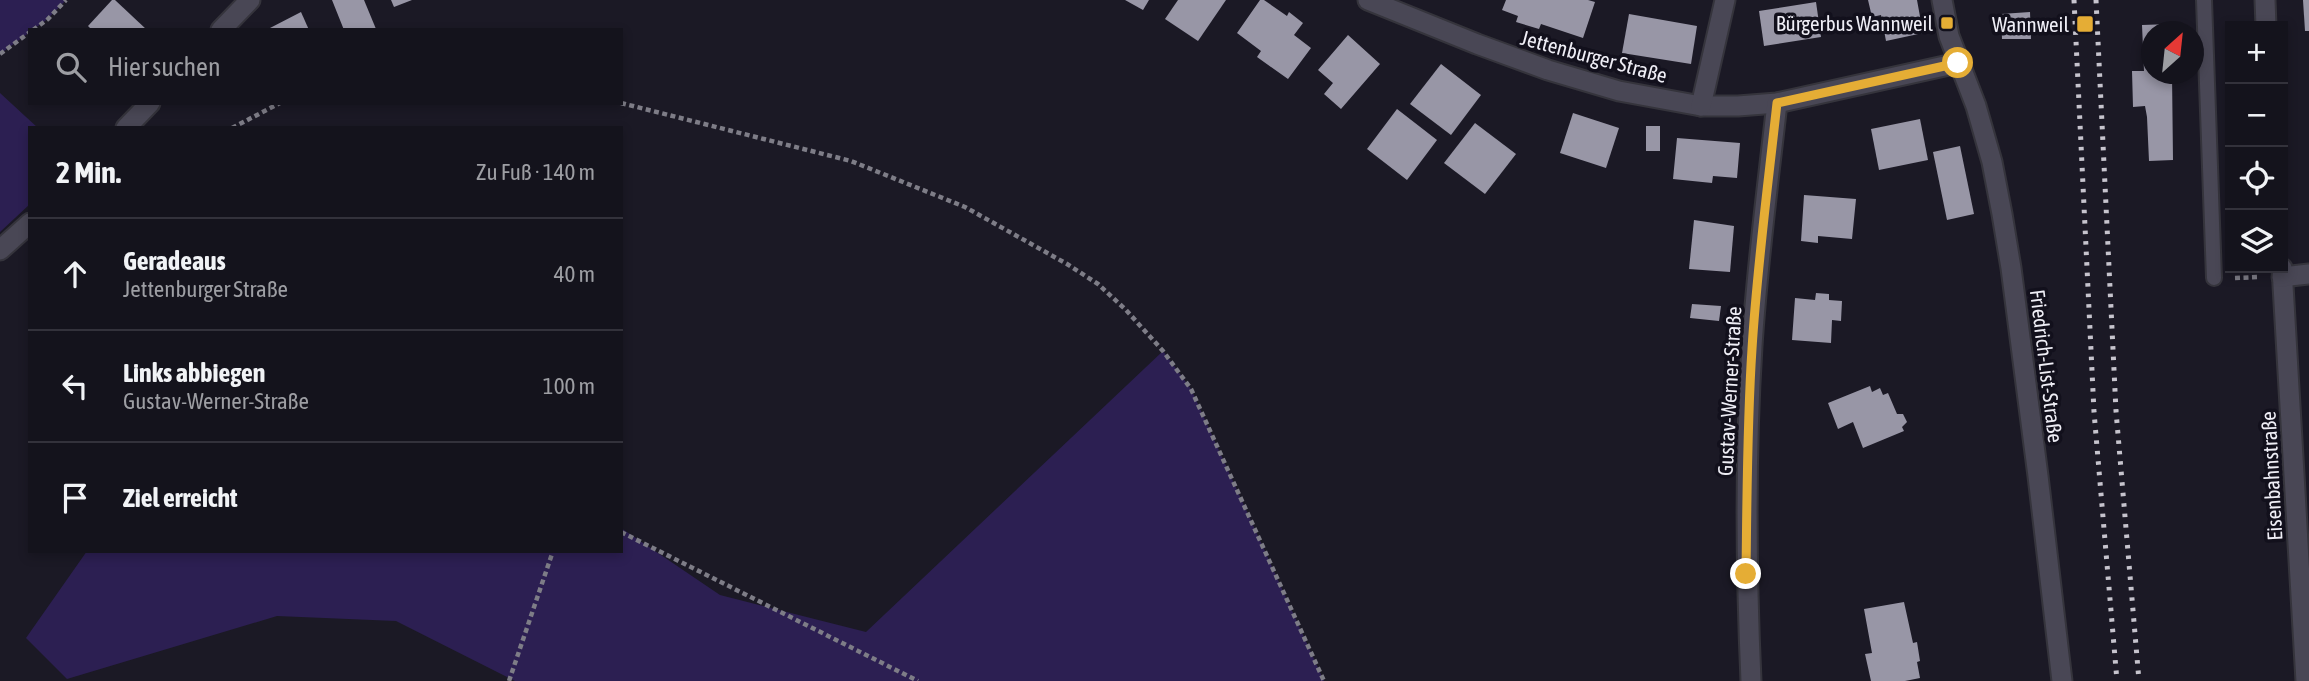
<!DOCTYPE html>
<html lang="de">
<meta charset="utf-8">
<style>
body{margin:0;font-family:"Asap Condensed",sans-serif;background:#1d1c25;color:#f1f3f6}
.controls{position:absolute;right:21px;top:21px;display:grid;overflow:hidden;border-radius:0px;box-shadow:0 4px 10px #0003}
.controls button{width:63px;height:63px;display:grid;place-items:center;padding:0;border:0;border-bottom:2px solid #33323b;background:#14131c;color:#f1f3f6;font:35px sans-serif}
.compass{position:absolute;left:2141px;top:21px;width:63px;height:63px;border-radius:50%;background:#14131c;box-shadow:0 4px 10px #0003;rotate:27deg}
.stop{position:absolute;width:21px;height:21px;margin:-16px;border:5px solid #e5ad35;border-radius:50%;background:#fff}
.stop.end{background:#e5ad35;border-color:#fff;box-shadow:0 2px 7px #0008}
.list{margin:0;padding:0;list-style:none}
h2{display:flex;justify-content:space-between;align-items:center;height:91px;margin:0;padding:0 28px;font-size:30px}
h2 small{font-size:23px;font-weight:400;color:#9d9ea3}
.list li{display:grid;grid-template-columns:46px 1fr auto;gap:21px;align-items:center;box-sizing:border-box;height:112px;padding:0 28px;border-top:2px solid #33323b}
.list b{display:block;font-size:26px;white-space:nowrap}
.list p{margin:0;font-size:23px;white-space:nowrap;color:#9d9ea3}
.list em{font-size:23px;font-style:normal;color:#9d9ea3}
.icon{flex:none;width:38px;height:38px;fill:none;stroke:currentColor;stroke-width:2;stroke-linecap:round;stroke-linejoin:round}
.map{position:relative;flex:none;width:2309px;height:681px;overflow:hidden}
.search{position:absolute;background:#14131c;box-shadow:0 4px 10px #0003;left:28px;top:28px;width:595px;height:77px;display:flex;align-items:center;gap:18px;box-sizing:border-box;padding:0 24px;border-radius:0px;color:#9d9ea3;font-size:26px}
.panel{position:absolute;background:#14131c;box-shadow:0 4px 10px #0003;left:28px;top:126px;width:595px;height:427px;border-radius:0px}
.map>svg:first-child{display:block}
.green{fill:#2c1f52}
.building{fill:#9896a6}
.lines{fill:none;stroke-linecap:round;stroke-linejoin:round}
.service-casing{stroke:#35343c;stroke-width:18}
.minor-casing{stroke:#35343c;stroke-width:23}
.path{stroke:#7e7d87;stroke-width:4.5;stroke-dasharray:5 3.5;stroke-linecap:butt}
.service{stroke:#494755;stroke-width:14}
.minor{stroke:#494755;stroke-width:19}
.rail{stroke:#c6c4cd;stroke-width:5;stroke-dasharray:3.5 7;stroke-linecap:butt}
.route{stroke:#e5ad35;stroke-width:9}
.poi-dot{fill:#e5ad35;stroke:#12101c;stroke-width:2.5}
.labels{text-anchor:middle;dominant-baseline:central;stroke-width:7;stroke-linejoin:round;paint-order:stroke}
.poi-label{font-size:21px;fill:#efeef6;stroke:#12101c;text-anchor:end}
.street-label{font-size:21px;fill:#efeef6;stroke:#12101c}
</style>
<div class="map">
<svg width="2309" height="681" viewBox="0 0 2309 681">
<rect width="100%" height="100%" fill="#1b1925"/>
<g class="green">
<path d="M0 0H66C55 11 44 25 30 30V32L0 54Z"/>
<polygon points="0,93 38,128 30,128 30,204 0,232"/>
<polygon points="1163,351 1191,389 1324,681 515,681 396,621 277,616 67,679 26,638 87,551 621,551 621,528 720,595 866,632"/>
</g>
<g class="building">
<polygon points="112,0 115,0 147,30 92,30 88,26"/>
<polygon points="332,0 364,0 376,29 344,30"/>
<polygon points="391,0 412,0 394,7"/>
<polygon points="1125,0 1149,0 1143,10"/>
<polygon points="1178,0 1226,0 1198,41 1165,19"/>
<polygon points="1260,0 1264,0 1287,16 1289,12 1303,23 1294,35 1311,48 1288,79 1257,57 1261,51 1237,33"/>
<polygon points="1506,0 1588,0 1595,2 1583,38 1541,24 1539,29 1516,22 1518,16 1502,10"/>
<polygon points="1868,0 1917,0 1923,33 1886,41 1881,15 1872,17"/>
<polygon points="2303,0 2309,0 2309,31 2305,31"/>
<polygon points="1816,2 1821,37 1764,46 1759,11"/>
<polygon points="301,12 309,30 271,30 270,28"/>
<polygon points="2030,12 2031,39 2002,39 2001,14"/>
<polygon points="1629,14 1697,26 1691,64 1622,53"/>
<polygon points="2170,24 2171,32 2152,32 2152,74 2172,74 2173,160 2149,161 2147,117 2145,106 2133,107 2132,71 2144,71 2142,25"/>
<polygon points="1348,35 1380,64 1341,109 1324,94 1333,83 1318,70"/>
<polygon points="1441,64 1481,95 1451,135 1410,104"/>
<polygon points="1397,109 1437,140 1407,180 1367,149"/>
<polygon points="1573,113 1619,128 1606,168 1560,153"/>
<polygon points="1920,119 1928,160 1879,170 1871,129"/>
<polygon points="1475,123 1516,154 1485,194 1444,163"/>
<rect x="1646" y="126" width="14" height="25"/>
<polygon points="1677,138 1740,143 1737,178 1713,176 1712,183 1673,179"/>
<polygon points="1960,146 1974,214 1947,220 1933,152"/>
<polygon points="1804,195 1856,199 1852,239 1818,236 1818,243 1801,241"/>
<polygon points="1694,220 1734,226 1730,272 1689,269"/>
<polygon points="1816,293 1829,294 1829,300 1842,301 1841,321 1832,320 1831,343 1792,340 1795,298 1815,300"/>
<polygon points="1692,304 1721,306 1719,321 1690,318"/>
<polygon points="1870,386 1872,392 1880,388 1883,395 1888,393 1897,414 1903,414 1907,422 1902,427 1904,431 1863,448 1853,422 1838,429 1828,403"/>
<polygon points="1904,602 1913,643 1917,642 1920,661 1917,662 1920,678 1905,681 1871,681 1865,654 1872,653 1864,609"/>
</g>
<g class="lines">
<defs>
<polyline id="service" points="2204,0 2214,278"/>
<g id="minor">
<polyline points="1368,0 1477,44 1548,70 1619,91 1701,106 1738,106 1777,103 1958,63"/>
<polyline points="1942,0 1949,36 1976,106 1992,162 2002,214 2011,268 2038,476 2062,681"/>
<polyline points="2265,0 2266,26"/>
<polyline points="221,30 250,0"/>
<polyline points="1701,106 1725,0"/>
<polyline points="126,128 150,103"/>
<polyline points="0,250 30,223"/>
<polyline points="2282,268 2306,681"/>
<polyline points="2282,277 2309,274"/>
<path d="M1751 681C1746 569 1745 458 1752 346 1757 265 1768 184 1777 103"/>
</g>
</defs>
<use href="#service" class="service-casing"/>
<use href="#minor" class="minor-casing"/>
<g class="path">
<polyline points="33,30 48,19 66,0"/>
<polyline points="0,54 30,32"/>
<polyline points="621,103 851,161 965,207 1067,264 1098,284 1126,310 1163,351 1191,389 1324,681"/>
<polyline points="232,128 280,103"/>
<polyline points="2235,278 2258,277"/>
<polyline points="621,532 918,681"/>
<polyline points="509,681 553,551"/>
</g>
<use href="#service" class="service"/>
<use href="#minor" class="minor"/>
<g class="rail">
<polyline points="2074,0 2094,412 2117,681"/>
<polyline points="2096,0 2116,411 2139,681"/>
</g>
</g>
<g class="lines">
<path class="route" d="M1746 574C1747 499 1747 424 1752 349 1757 267 1768 185 1777 103L1958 63"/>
</g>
<g class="poi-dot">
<rect x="1940" y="16" width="14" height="14" rx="3.5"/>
<rect x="2076" y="15" width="18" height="18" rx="3.5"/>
</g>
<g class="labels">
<g class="poi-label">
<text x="1933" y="23">Bürgerbus Wannweil</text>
<text x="2069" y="24">Wannweil</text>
</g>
<g class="street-label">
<text transform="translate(1594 56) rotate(15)">Jettenburger Straße</text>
<text transform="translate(2047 366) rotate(83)">Friedrich-List-Straße</text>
<text transform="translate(1729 391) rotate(-87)">Gustav-Werner-Straße</text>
<text transform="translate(2271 476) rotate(-93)">Eisenbahnstraße</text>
</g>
</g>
</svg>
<div class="controls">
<button>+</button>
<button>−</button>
<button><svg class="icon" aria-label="locate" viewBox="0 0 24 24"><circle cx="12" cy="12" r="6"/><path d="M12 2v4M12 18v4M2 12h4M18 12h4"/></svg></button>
<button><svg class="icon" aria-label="layers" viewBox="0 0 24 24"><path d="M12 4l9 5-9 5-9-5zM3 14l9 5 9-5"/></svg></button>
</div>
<svg class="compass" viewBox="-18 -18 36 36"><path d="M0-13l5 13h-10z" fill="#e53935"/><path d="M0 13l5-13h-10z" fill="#9d9ea3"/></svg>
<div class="stop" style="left:1958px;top:63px"></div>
<div class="stop end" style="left:1746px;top:574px"></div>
<div class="search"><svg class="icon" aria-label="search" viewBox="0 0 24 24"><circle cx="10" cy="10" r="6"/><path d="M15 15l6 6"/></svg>Hier suchen</div>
<section class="panel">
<h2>2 Min.<small>Zu Fuß · 140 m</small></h2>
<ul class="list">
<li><svg class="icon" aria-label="ahead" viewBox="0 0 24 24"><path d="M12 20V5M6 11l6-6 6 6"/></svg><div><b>Geradeaus</b><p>Jettenburger Straße</p></div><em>40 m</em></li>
<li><svg class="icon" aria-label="left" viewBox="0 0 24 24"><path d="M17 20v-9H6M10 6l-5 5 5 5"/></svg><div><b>Links abbiegen</b><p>Gustav-Werner-Straße</p></div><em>100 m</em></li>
<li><svg class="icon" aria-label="arrive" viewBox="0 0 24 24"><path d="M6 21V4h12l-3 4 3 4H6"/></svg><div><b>Ziel erreicht</b></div></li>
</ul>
</section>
</div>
